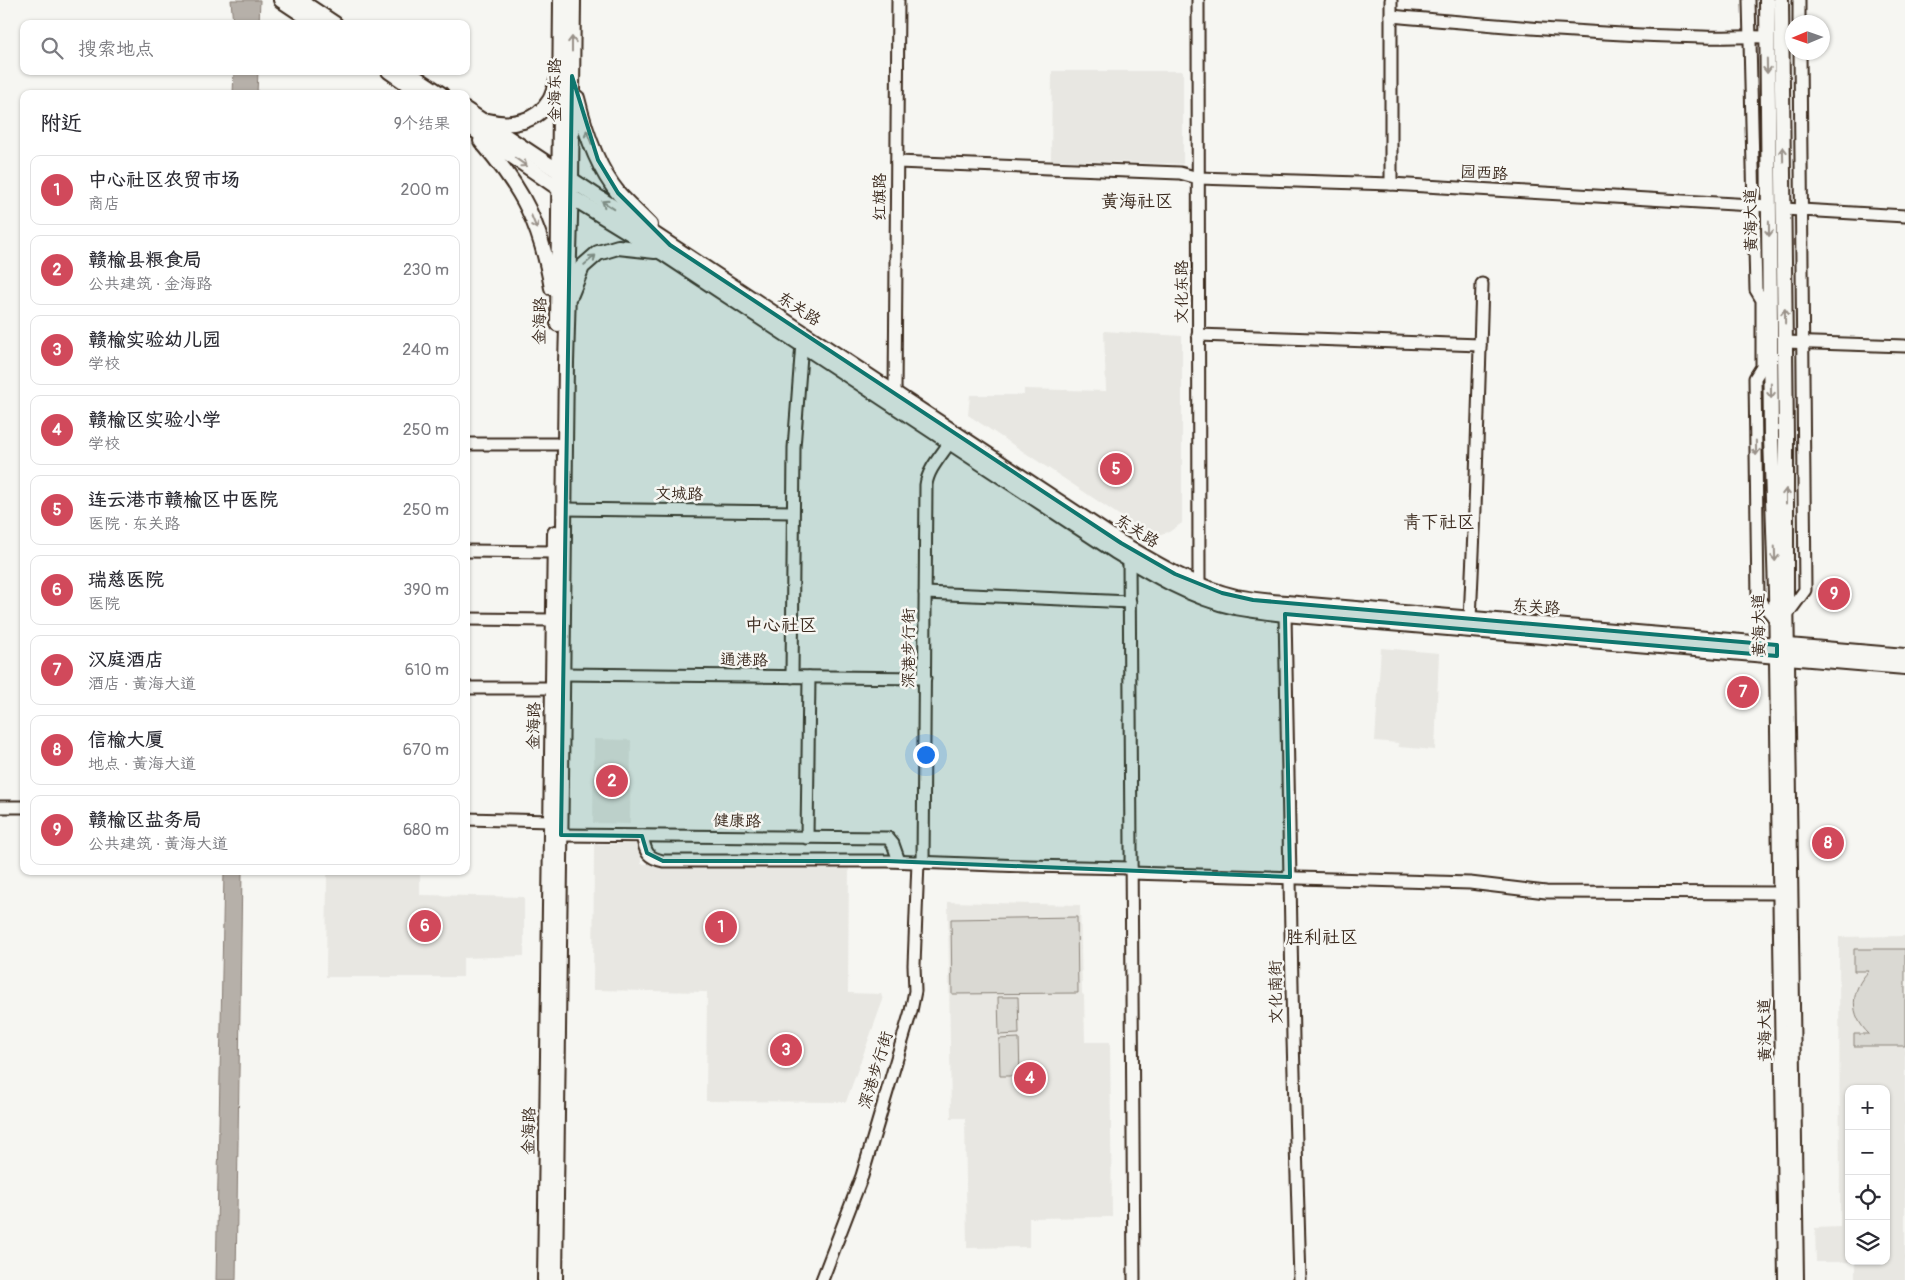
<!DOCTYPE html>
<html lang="zh">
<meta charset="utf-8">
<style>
body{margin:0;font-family:Pangolin,"LXGW WenKai TC",sans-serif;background:#f2f2f3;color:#2b2b33}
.controls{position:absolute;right:15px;bottom:15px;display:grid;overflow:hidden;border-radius:10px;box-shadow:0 1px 4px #0004}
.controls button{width:45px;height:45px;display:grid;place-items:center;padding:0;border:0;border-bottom:1px solid #e1e1e2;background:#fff;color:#2b2b33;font:25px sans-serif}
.compass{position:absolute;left:1785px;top:15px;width:45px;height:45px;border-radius:50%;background:#fff;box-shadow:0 1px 4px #0004;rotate:268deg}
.you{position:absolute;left:925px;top:754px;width:18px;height:18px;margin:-12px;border:4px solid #fff;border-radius:50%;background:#1a73e8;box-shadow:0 0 0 8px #1a73e833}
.badge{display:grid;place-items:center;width:32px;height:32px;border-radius:50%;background:#d1495b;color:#fff;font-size:16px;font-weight:700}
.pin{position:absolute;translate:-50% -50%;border:2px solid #fff;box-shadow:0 1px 5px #0006}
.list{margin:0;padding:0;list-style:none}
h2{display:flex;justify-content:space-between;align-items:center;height:65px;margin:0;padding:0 20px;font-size:21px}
h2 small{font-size:16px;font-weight:400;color:#7c7c81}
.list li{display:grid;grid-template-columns:32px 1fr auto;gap:15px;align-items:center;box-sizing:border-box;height:70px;margin:0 10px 10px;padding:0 10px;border:1px solid #e1e1e2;border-radius:10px}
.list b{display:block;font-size:19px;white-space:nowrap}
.list p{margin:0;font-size:16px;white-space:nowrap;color:#7c7c81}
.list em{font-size:16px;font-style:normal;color:#7c7c81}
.icon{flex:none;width:28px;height:28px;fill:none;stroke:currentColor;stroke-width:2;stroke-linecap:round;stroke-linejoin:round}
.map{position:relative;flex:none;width:1905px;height:1280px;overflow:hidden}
.search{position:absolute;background:#fff;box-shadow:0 1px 4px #0004;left:20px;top:20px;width:450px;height:55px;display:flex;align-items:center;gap:12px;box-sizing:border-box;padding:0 18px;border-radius:10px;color:#7c7c81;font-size:19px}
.panel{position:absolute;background:#fff;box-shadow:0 1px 4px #0004;left:20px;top:90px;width:450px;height:785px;border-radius:10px}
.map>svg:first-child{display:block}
.built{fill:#e8e7e2;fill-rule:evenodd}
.green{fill:#dad9d3;stroke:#8a8278}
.water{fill:#b6b0a9;stroke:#857a71}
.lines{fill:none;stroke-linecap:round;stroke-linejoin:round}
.minor-casing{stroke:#3b2a1e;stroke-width:15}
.major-casing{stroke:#3b2a1e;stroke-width:18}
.minor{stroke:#f6f6f2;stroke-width:11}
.major{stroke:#f6f6f2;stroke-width:14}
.oneway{stroke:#989088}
.marked{fill:#0f766e;fill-opacity:0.2;stroke:#0f766e;stroke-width:4;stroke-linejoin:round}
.labels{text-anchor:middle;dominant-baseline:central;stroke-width:5;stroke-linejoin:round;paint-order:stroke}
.street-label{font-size:16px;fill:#3b2a1e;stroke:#f6f6f2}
.neighbourhood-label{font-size:18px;fill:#3b2a1e;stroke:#f6f6f2}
</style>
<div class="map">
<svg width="1905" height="1280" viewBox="0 0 1905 1280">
<rect width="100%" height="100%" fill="#f6f6f2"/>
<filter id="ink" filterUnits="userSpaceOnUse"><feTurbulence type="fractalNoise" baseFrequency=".02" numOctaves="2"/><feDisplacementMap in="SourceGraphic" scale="10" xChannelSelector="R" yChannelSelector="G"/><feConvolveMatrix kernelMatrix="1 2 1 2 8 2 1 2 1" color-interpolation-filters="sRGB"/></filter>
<g filter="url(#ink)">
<g class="built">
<polygon points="1052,71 1183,71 1183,164 1051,160"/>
<polygon points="1104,331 1182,336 1182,523 1169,532 1161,534 1147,532 1134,525 968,415 970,395 1024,395 1024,389 1106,391"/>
<polygon points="1381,648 1439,653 1435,750 1399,747 1398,743 1375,741"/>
<polygon points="594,739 631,740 630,824 593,823"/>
<polygon points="594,844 641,844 641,864 849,864 848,993 881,994 883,1000 846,1102 706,1101 707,992 593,990"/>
<polygon points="327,871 420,871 420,895 524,897 524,956 463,958 463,977 326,977"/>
<polygon points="948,902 1080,905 1082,994 1084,995 1085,1042 1110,1042 1112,1217 1029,1218 1029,1247 967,1248 965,1118 951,1118"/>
<path d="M1905 936V1280H1855V1262H1816L1815 1228 1840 1227 1839 937ZM1849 1089H1886V1261H1849Z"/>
</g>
<g class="green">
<polygon points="1077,917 1078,993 952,994 951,919"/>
<path d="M1854 949H1905V1046H1854V1034H1869C1849 1015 1850 990 1869 971H1854Z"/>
<polygon points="998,997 1018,997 1019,1034 999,1035"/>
<polygon points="1019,1038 1020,1076 1000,1076 999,1039"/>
</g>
<g class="water">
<polygon points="231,0 260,0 259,24 233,24"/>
<polygon points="234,71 258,71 257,94 233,94"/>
<polygon points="224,871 242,871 236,1280 216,1280"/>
</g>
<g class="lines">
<defs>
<g id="minor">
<polyline points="1198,0 1199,585"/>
<polyline points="1391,0 1391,184"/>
<polyline points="1749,0 1756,290 1762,300 1762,367 1755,378 1758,599 1777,621"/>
<polyline points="1799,0 1799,22"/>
<path d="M1391 16C1494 25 1598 35 1702 37 1724 38 1745 36 1767 37"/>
<polyline points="897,162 1180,173 1198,178 1391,184 1769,206"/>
<polyline points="1784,209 1905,216"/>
<polyline points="1198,335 1480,345"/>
<polyline points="1785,342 1905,346"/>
<polyline points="895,394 898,0"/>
<polyline points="466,444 556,444"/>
<polyline points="564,509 792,512"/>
<polyline points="466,551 554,552"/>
<polyline points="1129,560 1134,1280"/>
<polyline points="925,593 1130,602"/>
<polyline points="1285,614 1293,1039 1300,1280"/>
<polyline points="1786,616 1805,590 1800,52"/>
<polyline points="466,619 553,620"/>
<polyline points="1470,619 1475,509 1482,284"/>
<polyline points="563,674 925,678"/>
<polyline points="792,677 794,448 802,343"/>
<polyline points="466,688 552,688"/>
<polyline points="0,807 24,807"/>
<polyline points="466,819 551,821"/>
<polyline points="561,835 888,838 893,844 899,861"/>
<path d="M642 836C646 851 645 857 663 861H887L1027 866 1131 868"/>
<polyline points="807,838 809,677"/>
<path d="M923 862 926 485C928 469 941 456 950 442"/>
<polyline points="1131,873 1470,883 1546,892 1781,893"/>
<polyline points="822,1280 862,1176 911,1011 915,991 914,965 918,862"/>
</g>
<g id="major">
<polyline points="281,0 317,24"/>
<polyline points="299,0 335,24"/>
<polyline points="1767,0 1771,436 1776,592 1786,1280"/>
<polyline points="1781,0 1786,436 1786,592 1796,1280"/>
<polyline points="389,71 422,94"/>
<polyline points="406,71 441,94"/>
<path d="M577 98C585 131 597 168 619 194 629 205 640 215 650 225"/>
<path d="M466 110 1121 543C1157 565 1194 587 1236 597 1253 600 1269 602 1286 603L1905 656"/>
<path d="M488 121C511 127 537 122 550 100 553 95 555 87 557 81"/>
<path d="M466 124 570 196 663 253 1115 551C1153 574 1191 597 1235 607 1252 610 1268 612 1285 614L1905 667"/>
<path d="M481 141C523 189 541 225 552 288"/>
<polyline points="571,294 582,267 598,253 618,247 655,251"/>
<polyline points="558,324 561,0"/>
<polyline points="545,1280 555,533"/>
<polyline points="555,1280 566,363 571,181 573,0"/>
</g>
</defs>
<use href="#minor" class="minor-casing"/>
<use href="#major" class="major-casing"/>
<use href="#minor" class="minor"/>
<use href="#major" class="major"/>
</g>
<defs><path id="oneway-shaft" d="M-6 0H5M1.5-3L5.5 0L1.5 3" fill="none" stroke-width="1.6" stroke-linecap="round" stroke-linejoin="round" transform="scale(1.25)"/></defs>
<g class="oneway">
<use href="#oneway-shaft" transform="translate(572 44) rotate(-90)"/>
<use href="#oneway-shaft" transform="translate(1767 66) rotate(89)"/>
<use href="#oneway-shaft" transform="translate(589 137) rotate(-111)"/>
<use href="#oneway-shaft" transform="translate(1783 154) rotate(-91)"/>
<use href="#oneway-shaft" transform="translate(521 162) rotate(35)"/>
<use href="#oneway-shaft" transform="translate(608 205) rotate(-147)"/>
<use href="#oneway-shaft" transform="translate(534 222) rotate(68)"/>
<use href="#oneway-shaft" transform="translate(1769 229) rotate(89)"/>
<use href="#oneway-shaft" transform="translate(590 260) rotate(-40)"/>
<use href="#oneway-shaft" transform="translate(1785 316) rotate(-91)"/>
<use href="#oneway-shaft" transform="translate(1771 391) rotate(89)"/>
<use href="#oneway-shaft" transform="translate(1756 448) rotate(89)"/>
<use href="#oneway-shaft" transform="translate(1786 496) rotate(-90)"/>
<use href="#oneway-shaft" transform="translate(1775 554) rotate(88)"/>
</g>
</g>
<path class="marked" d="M572 76 598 160 618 193 670 245 1121 543 1175 574 1222 593 1253 600 1777 645V656L1285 614 1290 877 887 861H663L647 853 642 836 561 835Z"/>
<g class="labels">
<g class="street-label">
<text transform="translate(555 90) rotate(-90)">金海东路</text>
<text transform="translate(1484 173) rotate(3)">园西路</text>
<text transform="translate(880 197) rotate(-90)">红旗路</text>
<text transform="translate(1751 220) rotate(-91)">黄海大道</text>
<text transform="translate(1182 292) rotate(-90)">文化东路</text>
<text transform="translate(799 309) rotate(33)">东关路</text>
<text transform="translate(540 321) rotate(-89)">金海路</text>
<text transform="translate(679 494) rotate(1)">文城路</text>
<text transform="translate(1137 531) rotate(32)">东关路</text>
<text transform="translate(1536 607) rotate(4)">东关路</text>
<text transform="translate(1759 625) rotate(-91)">黄海大道</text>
<text transform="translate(909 648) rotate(-90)">深港步行街</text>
<text transform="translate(744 660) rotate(1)">通港路</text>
<text transform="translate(534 726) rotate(-89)">金海路</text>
<text transform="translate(737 821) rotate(1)">健康路</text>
<text transform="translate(1276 992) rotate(-91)">文化南街</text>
<text transform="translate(1765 1030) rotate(-91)">黄海大道</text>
<text transform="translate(876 1070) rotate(-73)">深港步行街</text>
<text transform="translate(529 1131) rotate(-89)">金海路</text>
</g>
<g class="neighbourhood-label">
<text x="1137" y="201">黄海社区</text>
<text x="1439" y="522">青下社区</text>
<text x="781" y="625">中心社区</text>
<text x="1322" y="937">胜利社区</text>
</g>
</g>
</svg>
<div class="controls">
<button>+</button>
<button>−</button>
<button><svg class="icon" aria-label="locate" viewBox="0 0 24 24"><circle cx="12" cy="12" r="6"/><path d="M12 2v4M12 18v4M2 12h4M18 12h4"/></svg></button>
<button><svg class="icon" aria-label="layers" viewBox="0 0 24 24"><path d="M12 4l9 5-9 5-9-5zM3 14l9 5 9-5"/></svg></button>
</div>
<svg class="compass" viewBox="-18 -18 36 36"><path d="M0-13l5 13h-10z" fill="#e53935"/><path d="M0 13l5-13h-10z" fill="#7c7c81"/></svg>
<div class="you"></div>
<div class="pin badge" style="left:721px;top:927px">1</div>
<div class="pin badge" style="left:612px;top:781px">2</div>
<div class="pin badge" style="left:786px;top:1050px">3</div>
<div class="pin badge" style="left:1030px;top:1078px">4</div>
<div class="pin badge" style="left:1116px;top:469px">5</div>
<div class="pin badge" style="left:425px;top:926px">6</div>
<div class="pin badge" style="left:1743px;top:692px">7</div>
<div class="pin badge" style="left:1828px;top:843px">8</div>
<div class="pin badge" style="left:1834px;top:594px">9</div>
<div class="search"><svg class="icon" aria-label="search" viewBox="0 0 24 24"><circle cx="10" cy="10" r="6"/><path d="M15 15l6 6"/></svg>搜索地点</div>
<section class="panel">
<h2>附近<small>9个结果</small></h2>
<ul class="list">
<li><span class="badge">1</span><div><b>中心社区农贸市场</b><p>商店</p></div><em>200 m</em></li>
<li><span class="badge">2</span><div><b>赣榆县粮食局</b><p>公共建筑 · 金海路</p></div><em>230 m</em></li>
<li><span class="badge">3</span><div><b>赣榆实验幼儿园</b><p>学校</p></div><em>240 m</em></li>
<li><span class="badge">4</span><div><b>赣榆区实验小学</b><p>学校</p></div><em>250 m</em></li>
<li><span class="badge">5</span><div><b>连云港市赣榆区中医院</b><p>医院 · 东关路</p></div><em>250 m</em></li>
<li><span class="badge">6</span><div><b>瑞慈医院</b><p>医院</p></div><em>390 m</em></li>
<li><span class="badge">7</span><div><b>汉庭酒店</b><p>酒店 · 黄海大道</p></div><em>610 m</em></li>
<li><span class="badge">8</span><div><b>信榆大厦</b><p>地点 · 黄海大道</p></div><em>670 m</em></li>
<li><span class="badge">9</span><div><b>赣榆区盐务局</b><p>公共建筑 · 黄海大道</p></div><em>680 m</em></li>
</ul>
</section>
</div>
